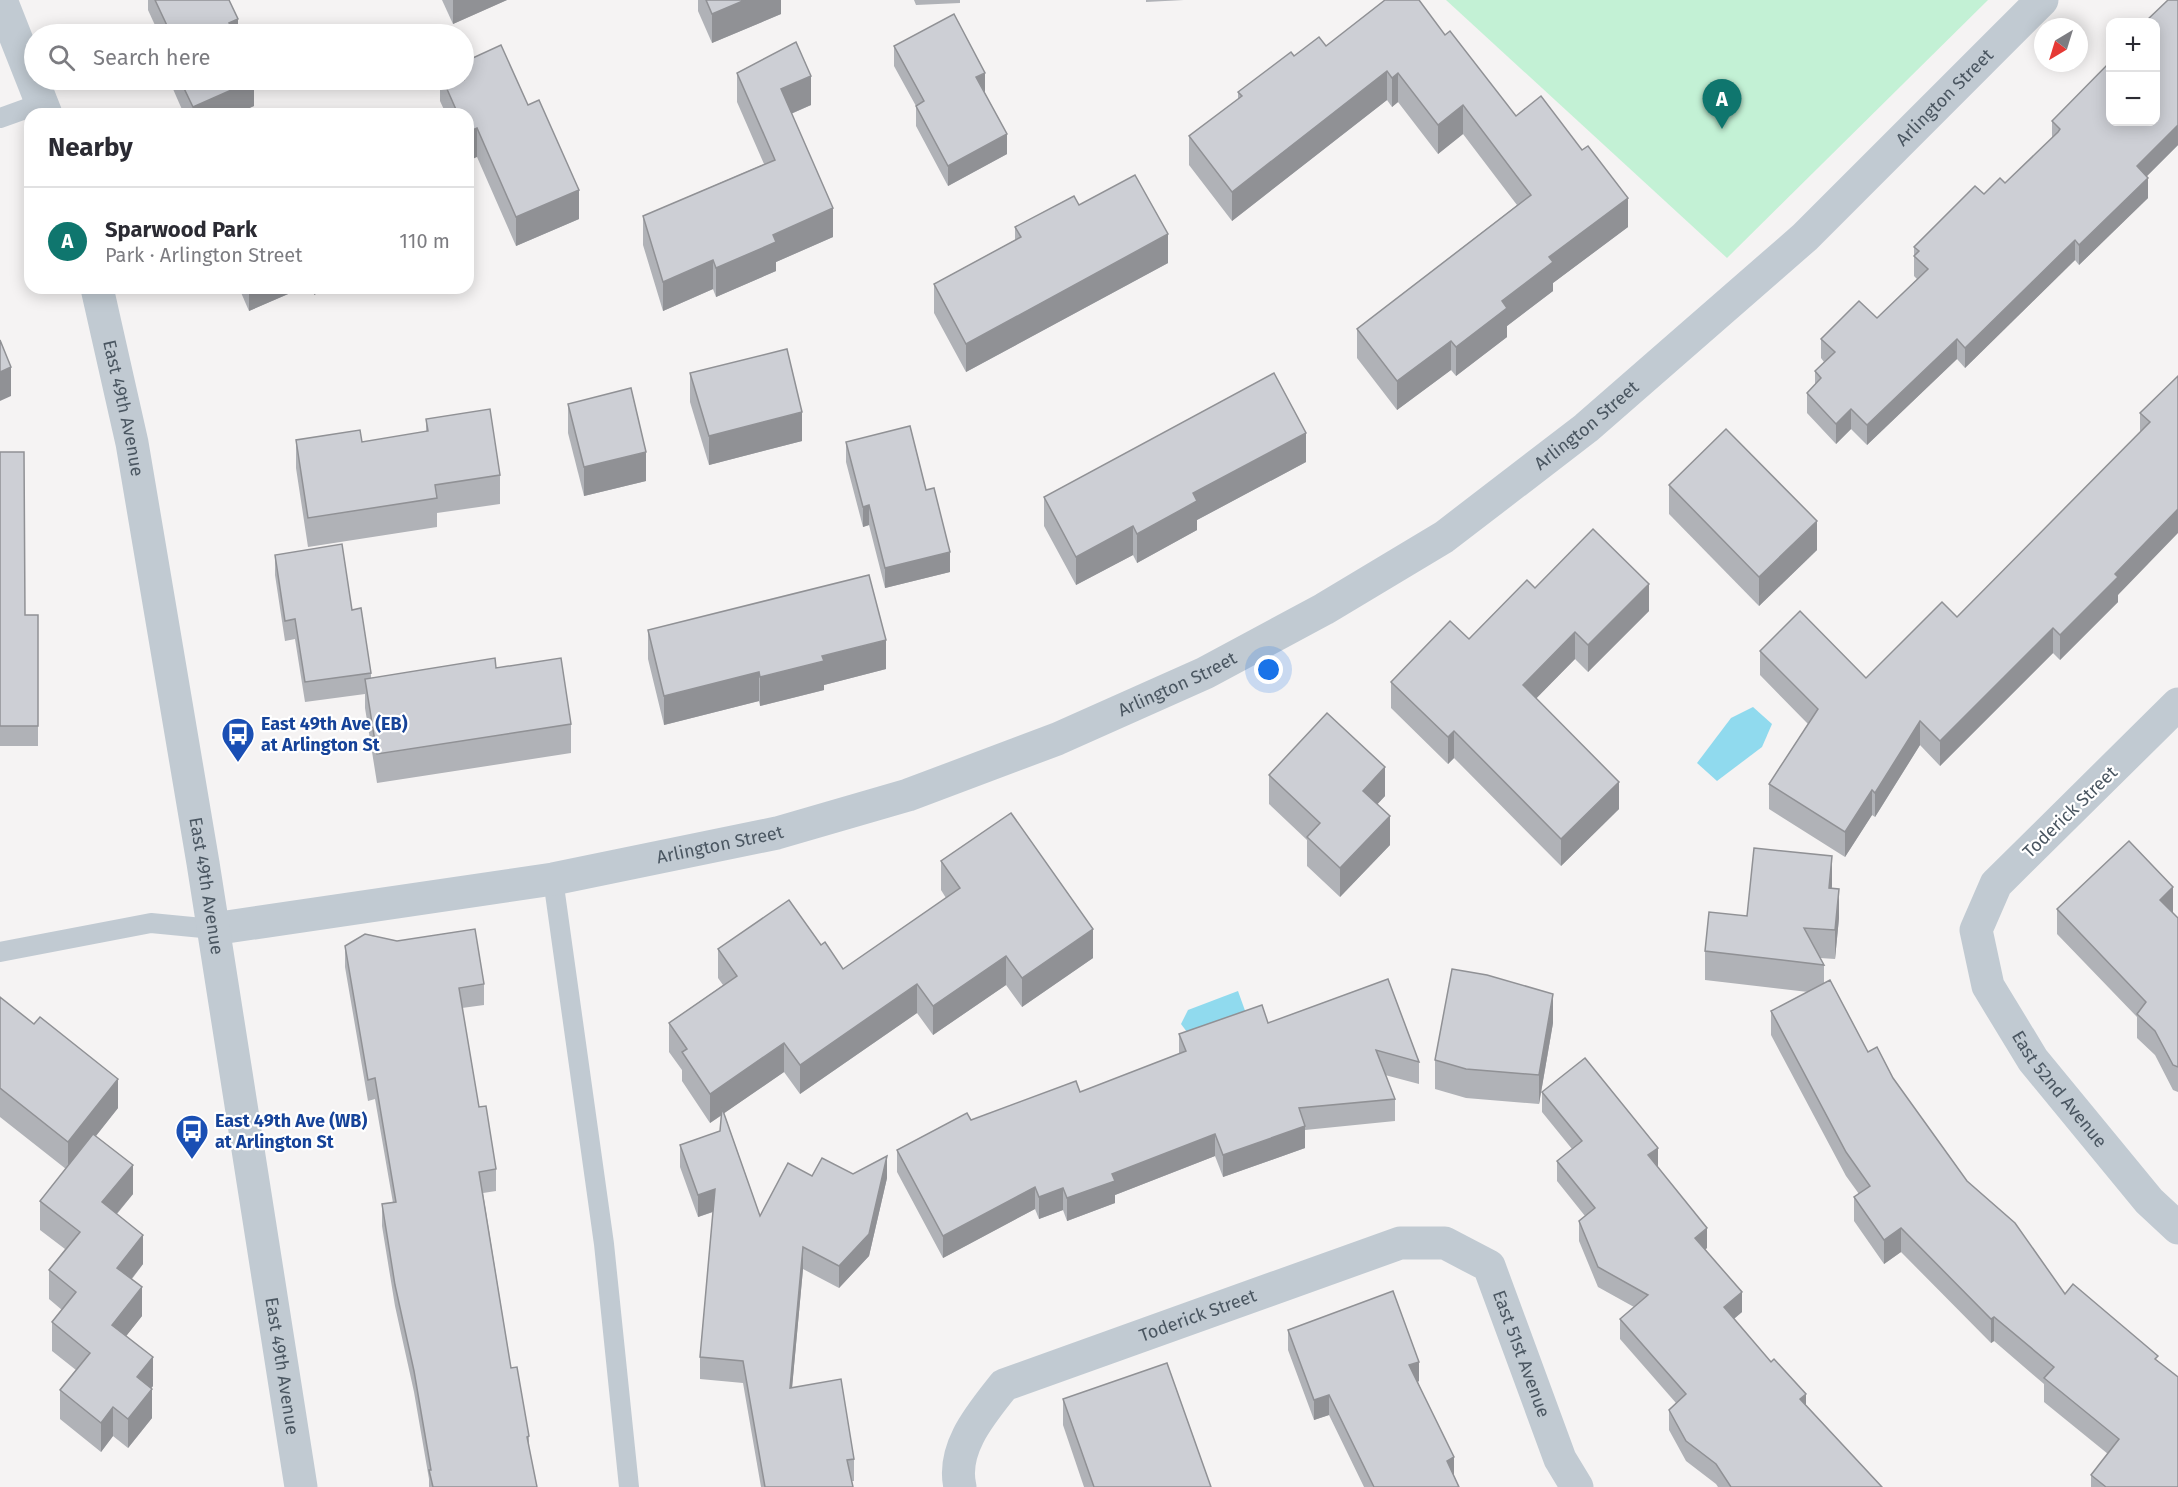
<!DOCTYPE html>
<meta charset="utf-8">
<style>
body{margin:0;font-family:"Fira Sans",sans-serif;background:#f7f7f7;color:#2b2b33}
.controls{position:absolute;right:18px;top:18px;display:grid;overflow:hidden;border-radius:12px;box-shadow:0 3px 15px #0003}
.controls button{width:54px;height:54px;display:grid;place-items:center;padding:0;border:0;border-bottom:2px solid #e1e1e2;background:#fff;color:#2b2b33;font:30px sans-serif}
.compass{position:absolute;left:2034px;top:18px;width:54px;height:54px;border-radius:50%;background:#fff;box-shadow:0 3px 15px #0003;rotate:218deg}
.you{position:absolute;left:1269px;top:670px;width:21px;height:21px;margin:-15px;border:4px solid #fff;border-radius:50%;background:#1a73e8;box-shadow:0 0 0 9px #1a73e833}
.badge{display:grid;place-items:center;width:39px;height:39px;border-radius:50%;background:#0f766e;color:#fff;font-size:20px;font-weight:700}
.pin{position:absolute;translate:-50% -50px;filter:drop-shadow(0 2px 3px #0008)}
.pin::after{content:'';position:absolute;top:32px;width:21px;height:18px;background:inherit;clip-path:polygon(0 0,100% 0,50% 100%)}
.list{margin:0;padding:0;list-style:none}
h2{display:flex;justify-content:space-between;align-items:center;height:78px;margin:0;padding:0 24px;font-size:26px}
h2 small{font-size:20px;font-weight:400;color:#7c7c81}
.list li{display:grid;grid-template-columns:39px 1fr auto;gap:18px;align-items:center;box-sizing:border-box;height:108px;padding:0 24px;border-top:2px solid #e1e1e2}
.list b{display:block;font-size:22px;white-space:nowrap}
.list p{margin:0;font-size:20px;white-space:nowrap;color:#7c7c81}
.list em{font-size:20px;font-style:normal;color:#7c7c81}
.icon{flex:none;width:33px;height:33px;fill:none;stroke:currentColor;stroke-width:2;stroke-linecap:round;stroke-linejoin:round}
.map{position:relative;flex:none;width:2178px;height:1487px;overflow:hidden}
.search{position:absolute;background:#fff;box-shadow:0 3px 15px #0003;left:24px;top:24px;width:450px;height:66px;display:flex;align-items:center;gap:15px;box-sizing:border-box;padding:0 21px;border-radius:33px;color:#7c7c81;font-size:22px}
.panel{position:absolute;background:#fff;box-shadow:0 3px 15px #0003;left:24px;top:108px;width:450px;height:186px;border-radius:18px}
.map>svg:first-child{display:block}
.green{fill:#c3f1d5}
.water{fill:#90daee}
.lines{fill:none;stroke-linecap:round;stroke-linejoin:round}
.service{stroke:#c1cad2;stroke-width:20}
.minor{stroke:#c1cad2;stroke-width:33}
.tertiary{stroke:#c1cad2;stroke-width:33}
.wall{fill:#b0b2b7}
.shaded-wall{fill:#909195}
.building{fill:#cdcfd5;stroke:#909195;stroke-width:1.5}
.labels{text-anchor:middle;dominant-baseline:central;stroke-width:4.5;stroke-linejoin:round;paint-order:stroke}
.street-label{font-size:18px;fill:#4a5661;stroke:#fff}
.transit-label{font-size:18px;font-weight:bold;fill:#164399;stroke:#fff;text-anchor:start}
</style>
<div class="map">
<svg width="2178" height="1487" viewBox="0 0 2178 1487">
<rect width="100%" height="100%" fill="#f5f3f3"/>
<polygon class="green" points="1446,0 1988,0 1727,258"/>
<g class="water">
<polygon points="1753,707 1772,724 1762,747 1717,781 1697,763 1731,718"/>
<polygon points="1238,991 1248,1019 1187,1032 1181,1024 1188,1010"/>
</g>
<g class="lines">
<g class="service">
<polyline points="0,118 42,103"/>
<polyline points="553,879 604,1244 629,1487"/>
<polyline points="0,952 151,923 213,929"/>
</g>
<g class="minor">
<path id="s1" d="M2178 704 1996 884 1976 930 1988 986 2033 1060 2149 1201 2178 1228"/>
<path id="s2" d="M213 929 553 879 777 833 908 795 1057 739 1205 673 1324 609 1444 537 1586 428 1805 237 2042 0"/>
<path id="s3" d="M960 1487C951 1448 982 1413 1004 1385L1400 1243H1445L1489 1266 1560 1459 1577 1487"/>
</g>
<g class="tertiary">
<polyline points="1,0 46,114"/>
<path id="s4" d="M97 288 132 443 203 863 301 1487"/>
</g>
</g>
<g class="wall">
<polygon points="148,0 229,0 238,34 159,34 148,10"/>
<polygon points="442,0 507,0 453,24"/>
<polygon points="698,0 781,0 781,14 712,43 698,11"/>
<polygon points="914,0 960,0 960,3 916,5"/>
<polygon points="1146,0 1184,0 1146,2"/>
<polygon points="1445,35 1516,116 1628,227 1553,283 1553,291 1507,326 1507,337 1456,376 1451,370 1397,410 1357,358 1357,329 1517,205 1463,134 1438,154 1398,102 1392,107 1387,100 1232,221 1189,165 1189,136 1238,99 1238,92 1294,56 1326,46"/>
<polygon points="894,46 1007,154 948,186 916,126 916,106 894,66"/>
<polygon points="737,73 811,105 791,114 833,237 776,262 776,271 716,297 713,289 663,311 643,245 643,216 764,164 737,102"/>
<polygon points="169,80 254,80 254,106 236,114 184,114"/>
<polygon points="440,80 464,80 528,105 579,219 516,246 477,157 468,114 446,114 440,101"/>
<polygon points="2052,121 2178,145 2147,176 2148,198 2079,265 2075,260 1965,368 1957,359 1867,445 1851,429 1836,444 1807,413 1807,393 1815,385 1815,371 1824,362 1821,358 1821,339 1877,318 1917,279 1914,276 1914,247 1984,194 2005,183 2052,138"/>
<polygon points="1015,227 1168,263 966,372 934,313 934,284 1015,240"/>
<polygon points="239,288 302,288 249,311"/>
<polygon points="690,373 802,441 709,465 690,402"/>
<polygon points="2178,376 2118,595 2118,602 2060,660 2053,653 1940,766 1920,745 1875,817 1872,815 1845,857 1769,809 1769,784 1808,724 1760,675 1760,651 1866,678 1957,617 2140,432 2140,413"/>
<polygon points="568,404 646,481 584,496 568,433"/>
<polygon points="426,419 500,475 500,504 437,513 437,527 308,547 296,468 296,440 362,442 426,432"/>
<polygon points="846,442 926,490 950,572 885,588 869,525 863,527 846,462"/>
<polygon points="0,452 25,615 38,615 38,746 0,746"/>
<polygon points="1306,462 1197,520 1197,530 1137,563 1133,555 1076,585 1044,526 1044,497"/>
<polygon points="1669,485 1817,550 1759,606 1669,514"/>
<polygon points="275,555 352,610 371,673 371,678 496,668 571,724 571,753 377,783 365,708 365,694 305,702 295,639 285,641 275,575"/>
<polygon points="1535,588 1649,611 1588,672 1575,659 1536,698 1619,809 1561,866 1454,758 1448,764 1391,708 1391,682 1469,639"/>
<polygon points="648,630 886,669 824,685 824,690 760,706 759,701 664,725 648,659"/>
<polygon points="1269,775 1385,796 1377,804 1390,845 1340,897 1307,866 1307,840 1269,804"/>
<polygon points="941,861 1093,958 1022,1007 1006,985 933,1035 917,1013 800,1094 784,1072 724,1113 760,1216 812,1176 853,1174 887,1178 869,1256 839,1288 803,1269 792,1387 854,1459 854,1481 852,1481 853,1487 761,1487 743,1383 700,1379 700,1357 713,1212 698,1217 680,1167 680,1145 720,1131 722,1115 710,1123 682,1081 682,1070 669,1052 669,1023 723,985 718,978 718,949 821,945 843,969 946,898 941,890"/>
<polygon points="1832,885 1832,889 1839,918 1835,959 1820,958 1824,965 1824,983 1868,1052 1893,1078 1967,1181 2065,1294 2158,1361 2178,1487 2091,1487 2091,1475 2108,1454 2044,1402 2044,1384 1994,1341 1991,1343 1901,1252 1884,1264 1854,1221 1854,1197 1859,1194 1846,1176 1771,1035 1771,1011 1808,992 1705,980 1705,951 1747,916"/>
<polygon points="2057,909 2173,912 2173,913 2178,918 2178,1092 2173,1090 2155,1055 2137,1038 2137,1017 2057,934"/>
<polygon points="345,946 484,984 484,1005 462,1008 479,1107 496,1169 496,1191 483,1193 511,1368 529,1436 529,1449 537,1487 429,1487 429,1479 414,1392 395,1306 382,1226 382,1204 393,1203 375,1099 368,1101 345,967"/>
<polygon points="1388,979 1419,1062 1419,1084 1385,1075 1395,1099 1395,1121 1305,1130 1305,1148 1223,1177 1215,1156 1115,1195 1115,1203 1067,1221 1063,1210 1039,1219 1035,1209 943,1258 897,1172 897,1150 971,1120 1080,1092 1179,1054 1179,1034 1268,1023"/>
<polygon points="0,997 118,1108 96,1136 133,1194 117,1214 143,1264 132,1279 142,1316 126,1336 153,1386 151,1388 152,1418 128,1448 113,1436 101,1452 60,1419 60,1390 76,1370 52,1351 52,1322 62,1310 49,1299 49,1270 65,1249 40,1230 40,1201 66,1169 0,1117"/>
<polygon points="1553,1023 1539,1104 1466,1098 1435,1089 1435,1060"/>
<polygon points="1542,1092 1658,1167 1707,1248 1705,1249 1742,1312 1734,1319 1806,1405 1882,1487 1718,1487 1716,1484 1686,1461 1669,1430 1669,1410 1676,1403 1620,1339 1620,1319 1634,1307 1598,1287 1579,1241 1579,1221 1585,1216 1557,1181 1557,1161 1572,1149 1542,1112"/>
<polygon points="1288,1330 1419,1381 1418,1382 1454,1476 1459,1487 1364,1487 1329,1415 1314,1420 1288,1350"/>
<polygon points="1063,1399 1211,1487 1084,1487 1063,1425"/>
</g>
<g class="shaded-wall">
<polygon points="453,0 507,0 453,24"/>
<polygon points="745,0 781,0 781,14 712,43 712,14"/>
<polygon points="238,19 238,34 229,34 229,23"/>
<polygon points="1387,71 1387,100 1232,221 1232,192"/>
<polygon points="985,73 985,93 976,77"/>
<polygon points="1398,73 1398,102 1392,107 1392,78"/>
<polygon points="811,76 811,105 781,118 781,89"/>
<polygon points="254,80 254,106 236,114 193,114 193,107"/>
<polygon points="1463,105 1463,134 1438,154 1438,125"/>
<polygon points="2178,125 2178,145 2137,186 2137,166"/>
<polygon points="477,128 477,157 468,161 468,132"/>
<polygon points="1007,134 1007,154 948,186 948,166"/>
<polygon points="2148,178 2148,198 2079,265 2079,245"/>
<polygon points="579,190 579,219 516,246 516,217"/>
<polygon points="1628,198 1628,227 1553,283 1553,291 1507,326 1507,337 1456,376 1456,347 1502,301 1549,257"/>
<polygon points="833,208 833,237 776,262 776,271 716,297 716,268 773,235"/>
<polygon points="1168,234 1168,263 966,372 966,344"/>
<polygon points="2075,240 2075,260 1965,368 1965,348"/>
<polygon points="713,260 713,289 663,311 663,282"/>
<polygon points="249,288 302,288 249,311"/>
<polygon points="314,288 329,288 314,295"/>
<polygon points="1957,339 1957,359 1867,445 1867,425"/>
<polygon points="1451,341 1451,370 1397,410 1397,381"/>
<polygon points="11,367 11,396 0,401 0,372"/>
<polygon points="1851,409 1851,429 1836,444 1836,424"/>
<polygon points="802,412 802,441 709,465 709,436"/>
<polygon points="1306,433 1306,462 1197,520 1197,530 1137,563 1137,534 1193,493"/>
<polygon points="646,452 646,481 584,496 584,467"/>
<polygon points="869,505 869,525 863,527 863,507"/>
<polygon points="2178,509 2178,533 2118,595 2118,602 2060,660 2060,635 2115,574"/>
<polygon points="1817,521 1817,550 1759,606 1759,577"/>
<polygon points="1133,526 1133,555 1076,585 1076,557"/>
<polygon points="950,552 950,572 885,588 885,568"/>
<polygon points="1649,584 1649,611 1588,672 1588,645"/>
<polygon points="2053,628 2053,653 1940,766 1940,741"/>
<polygon points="1575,632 1575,659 1523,712 1523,685"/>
<polygon points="886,640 886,669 824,685 824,690 760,706 760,677 822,656"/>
<polygon points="759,672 759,701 664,725 664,696"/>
<polygon points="1920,721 1920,745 1875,817 1875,793"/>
<polygon points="1454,731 1454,758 1448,764 1448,737"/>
<polygon points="1385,767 1385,796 1363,820 1363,791"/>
<polygon points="1619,782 1619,809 1561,866 1561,839"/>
<polygon points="1872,790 1872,815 1845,857 1845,832"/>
<polygon points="1390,816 1390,845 1340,897 1340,868"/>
<polygon points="1832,856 1832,885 1829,917 1829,888"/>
<polygon points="2173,887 2173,912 2160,925 2160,900"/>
<polygon points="1839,889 1839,918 1835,959 1835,930"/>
<polygon points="1093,929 1093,958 1022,1007 1022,978"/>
<polygon points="1006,956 1006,985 933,1035 933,1006"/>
<polygon points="917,984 917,1013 800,1094 800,1065"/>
<polygon points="1553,994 1553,1023 1539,1104 1539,1075"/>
<polygon points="784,1043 784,1072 710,1123 710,1094"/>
<polygon points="118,1079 118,1108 68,1171 68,1142"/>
<polygon points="1305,1126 1305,1148 1223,1177 1223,1155"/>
<polygon points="1215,1134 1215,1156 1115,1195 1115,1203 1067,1221 1067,1198 1112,1174"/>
<polygon points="1658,1148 1658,1167 1648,1155"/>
<polygon points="887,1156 887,1178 869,1256 839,1288 839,1266"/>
<polygon points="133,1165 133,1194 102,1231 102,1202"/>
<polygon points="1035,1187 1035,1209 943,1258 943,1236"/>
<polygon points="1063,1188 1063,1210 1039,1219 1039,1197"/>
<polygon points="715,1189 715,1211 698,1217 698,1195"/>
<polygon points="1707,1228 1707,1248 1695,1258 1695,1238"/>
<polygon points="1901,1228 1901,1252 1884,1264 1884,1240"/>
<polygon points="143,1235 143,1264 117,1297 117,1268"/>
<polygon points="803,1247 803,1269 790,1410 790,1388"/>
<polygon points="142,1287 142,1316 112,1354 112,1325"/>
<polygon points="1742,1292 1742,1312 1724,1327 1724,1307"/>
<polygon points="1994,1317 1994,1341 1991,1343 1991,1319"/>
<polygon points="153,1357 153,1386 137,1406 137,1377"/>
<polygon points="1419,1362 1419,1381 1409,1385 1409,1365"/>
<polygon points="152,1389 152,1418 128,1448 128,1419"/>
<polygon points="1806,1394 1806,1414 1800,1399"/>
<polygon points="1329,1395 1329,1415 1314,1420 1314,1400"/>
<polygon points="113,1407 113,1436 101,1452 101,1423"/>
<polygon points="1454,1457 1454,1477 1447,1461"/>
</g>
<g class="building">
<polygon points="155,0 229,0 238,19 229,23 234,34 171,34"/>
<polygon points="706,0 745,0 712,14"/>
<polygon points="1385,0 1419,0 1445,35 1450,31 1516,116 1541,96 1582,150 1588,146 1628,198 1549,257 1553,262 1502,301 1507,308 1456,347 1451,341 1397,381 1357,329 1531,195 1463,105 1438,125 1398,73 1392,78 1387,71 1232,192 1189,136 1242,96 1238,92 1291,52 1294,56 1319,37 1326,46"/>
<polygon points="2168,0 2178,0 2178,125 2137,166 2148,178 2079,245 2075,240 1965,348 1957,339 1867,425 1851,409 1836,424 1807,393 1821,378 1815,371 1835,352 1821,339 1859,301 1877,318 1928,269 1914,256 1919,251 1914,247 1975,186 1984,194 2000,178 2005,183 2058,132 2060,129 2052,121 2110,62 2110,122 2156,122 2156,22 2145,22"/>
<polygon points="954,14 985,73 976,77 1007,134 948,166 916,106 924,101 894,46"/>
<polygon points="796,42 811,76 781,89 833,208 773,235 776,242 716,268 713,260 663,282 643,216 775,160 737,73"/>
<polygon points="501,45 528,105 539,100 579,190 516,217 477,128 468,132 468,114 458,114 443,80 464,80 464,62"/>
<polygon points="180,80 254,80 193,107"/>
<polygon points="1135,175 1168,234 966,344 934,284 1021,237 1015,227 1074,196 1079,205"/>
<polygon points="0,340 11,367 0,372"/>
<polygon points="787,349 802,412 709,436 690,373"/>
<polygon points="1274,373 1306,433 1193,493 1197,501 1137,534 1133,526 1076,557 1044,497"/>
<polygon points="2178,376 2178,509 2115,574 2118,577 2060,635 2053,628 1940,741 1920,721 1875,793 1872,790 1845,832 1769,784 1818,709 1760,651 1800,611 1866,678 1942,602 1957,617 2150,422 2140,413"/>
<polygon points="631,388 646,452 584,467 568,404"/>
<polygon points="490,409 500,475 435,485 437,498 308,518 296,440 360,430 362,442 428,431 426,419"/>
<polygon points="910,426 926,490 934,488 950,552 885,568 869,505 863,507 846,442"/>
<polygon points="1726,429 1817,521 1759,577 1669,485"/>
<polygon points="0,452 24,452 25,615 38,615 38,726 0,726"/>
<polygon points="1593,529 1649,584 1588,645 1575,632 1523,685 1619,782 1561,839 1454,731 1448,737 1391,682 1450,621 1469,639 1527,580 1535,588"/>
<polygon points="342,544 352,610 361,608 371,673 305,682 295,619 285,621 275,555"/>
<polygon points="869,575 886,640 822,656 824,661 760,677 759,672 664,696 648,630"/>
<polygon points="495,658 496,668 561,658 571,724 377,754 365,679"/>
<polygon points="1327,713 1385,767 1363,791 1390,816 1340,868 1307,837 1320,823 1269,775"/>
<polygon points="1011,813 1093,929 1022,978 1006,956 933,1006 917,984 800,1065 784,1043 710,1094 682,1052 687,1049 669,1023 737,976 718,949 789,900 821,945 825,942 843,969 960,888 941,861"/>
<polygon points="2129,841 2173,887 2160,900 2178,918 2178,1067 2173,1065 2155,1031 2137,1014 2146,1002 2057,909"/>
<polygon points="1754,848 1832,856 1829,888 1839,889 1835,930 1804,928 1824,965 1705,951 1709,912 1747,916"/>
<polygon points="475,929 484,984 459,988 479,1107 486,1106 496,1169 479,1172 511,1368 517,1367 529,1436 527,1437 537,1487 433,1487 429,1470 431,1470 414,1371 395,1285 382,1204 396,1202 375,1078 368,1080 345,946 365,934 397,941"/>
<polygon points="1452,969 1487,975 1553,994 1539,1075 1466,1069 1435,1060"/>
<polygon points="1388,979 1419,1062 1376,1050 1395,1099 1299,1108 1305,1126 1223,1155 1215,1134 1112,1174 1115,1181 1067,1198 1063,1188 1039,1197 1035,1187 943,1236 897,1150 967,1113 971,1120 1076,1081 1080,1092 1186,1051 1179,1034 1262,1005 1268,1023"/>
<polygon points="1830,980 1868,1052 1877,1047 1893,1078 1967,1181 2015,1223 2065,1294 2073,1284 2158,1356 2155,1359 2178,1377 2178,1487 2106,1487 2091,1475 2119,1439 2044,1378 2054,1367 1994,1317 1991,1319 1901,1228 1884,1240 1854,1197 1870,1186 1846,1152 1771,1011"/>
<polygon points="0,997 34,1024 40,1017 118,1079 68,1142 0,1088"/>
<polygon points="1585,1058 1658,1148 1648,1155 1707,1228 1695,1238 1742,1292 1724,1307 1771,1362 1774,1359 1806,1394 1800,1399 1882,1487 1731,1487 1716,1464 1686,1441 1669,1410 1686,1394 1620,1319 1648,1295 1598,1267 1579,1221 1595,1208 1557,1161 1582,1141 1542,1092"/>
<polygon points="722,1108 760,1216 788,1163 812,1176 822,1158 853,1174 887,1156 869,1234 839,1266 803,1247 790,1388 841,1379 854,1459 847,1460 853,1487 765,1487 743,1361 700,1357 715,1189 698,1195 680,1145 720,1131"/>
<polygon points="93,1134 133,1165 102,1202 143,1235 117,1268 142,1287 112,1325 153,1357 137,1377 152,1389 128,1419 113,1407 101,1423 60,1390 90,1353 52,1322 76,1292 49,1270 80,1232 40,1201"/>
<polygon points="1393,1291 1419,1362 1409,1365 1454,1457 1447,1461 1459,1487 1374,1487 1329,1395 1314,1400 1288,1330"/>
<polygon points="1167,1363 1211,1487 1094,1487 1063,1399"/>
</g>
<defs>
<symbol id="bus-pin" viewBox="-11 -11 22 30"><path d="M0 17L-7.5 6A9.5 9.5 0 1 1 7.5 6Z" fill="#1a4fb4" stroke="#fff"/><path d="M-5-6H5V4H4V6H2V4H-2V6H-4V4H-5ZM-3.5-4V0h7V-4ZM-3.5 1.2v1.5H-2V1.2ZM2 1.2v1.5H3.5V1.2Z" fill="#fff"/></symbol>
</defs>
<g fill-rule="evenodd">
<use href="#bus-pin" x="219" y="715" width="38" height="52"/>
<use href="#bus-pin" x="173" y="1112" width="38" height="52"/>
</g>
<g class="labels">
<g class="street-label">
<text stroke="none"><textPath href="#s2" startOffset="1972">Arlington Street</textPath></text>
<text stroke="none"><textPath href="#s4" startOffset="123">East 49th Avenue</textPath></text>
<text stroke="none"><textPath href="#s2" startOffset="1486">Arlington Street</textPath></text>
<text stroke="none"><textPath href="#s2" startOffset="1000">Arlington Street</textPath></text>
<text transform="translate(2070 812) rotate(-44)">Toderick Street</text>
<text stroke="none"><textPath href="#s2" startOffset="514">Arlington Street</textPath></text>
<text stroke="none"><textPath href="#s4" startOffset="608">East 49th Avenue</textPath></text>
<text stroke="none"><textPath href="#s1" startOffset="489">East 52nd Avenue</textPath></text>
<text stroke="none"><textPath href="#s3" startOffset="321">Toderick Street</textPath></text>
<text stroke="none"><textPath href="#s3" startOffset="724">East 51st Avenue</textPath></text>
<text stroke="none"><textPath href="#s4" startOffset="1094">East 49th Avenue</textPath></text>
</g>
<g class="transit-label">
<text x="261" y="724">East 49th Ave (EB)<tspan x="261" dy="21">at Arlington St</tspan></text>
<text x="215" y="1121">East 49th Ave (WB)<tspan x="215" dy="21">at Arlington St</tspan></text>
</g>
</g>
</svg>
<div class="controls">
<button>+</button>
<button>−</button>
</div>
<svg class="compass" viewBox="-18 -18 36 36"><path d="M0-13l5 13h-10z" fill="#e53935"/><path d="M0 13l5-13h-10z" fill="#7c7c81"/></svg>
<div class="you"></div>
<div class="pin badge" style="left:1722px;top:129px">A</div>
<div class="search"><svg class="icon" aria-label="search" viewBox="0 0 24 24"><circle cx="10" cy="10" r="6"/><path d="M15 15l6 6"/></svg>Search here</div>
<section class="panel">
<h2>Nearby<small></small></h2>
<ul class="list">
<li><span class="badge">A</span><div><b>Sparwood Park</b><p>Park · Arlington Street</p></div><em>110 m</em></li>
</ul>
</section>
</div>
